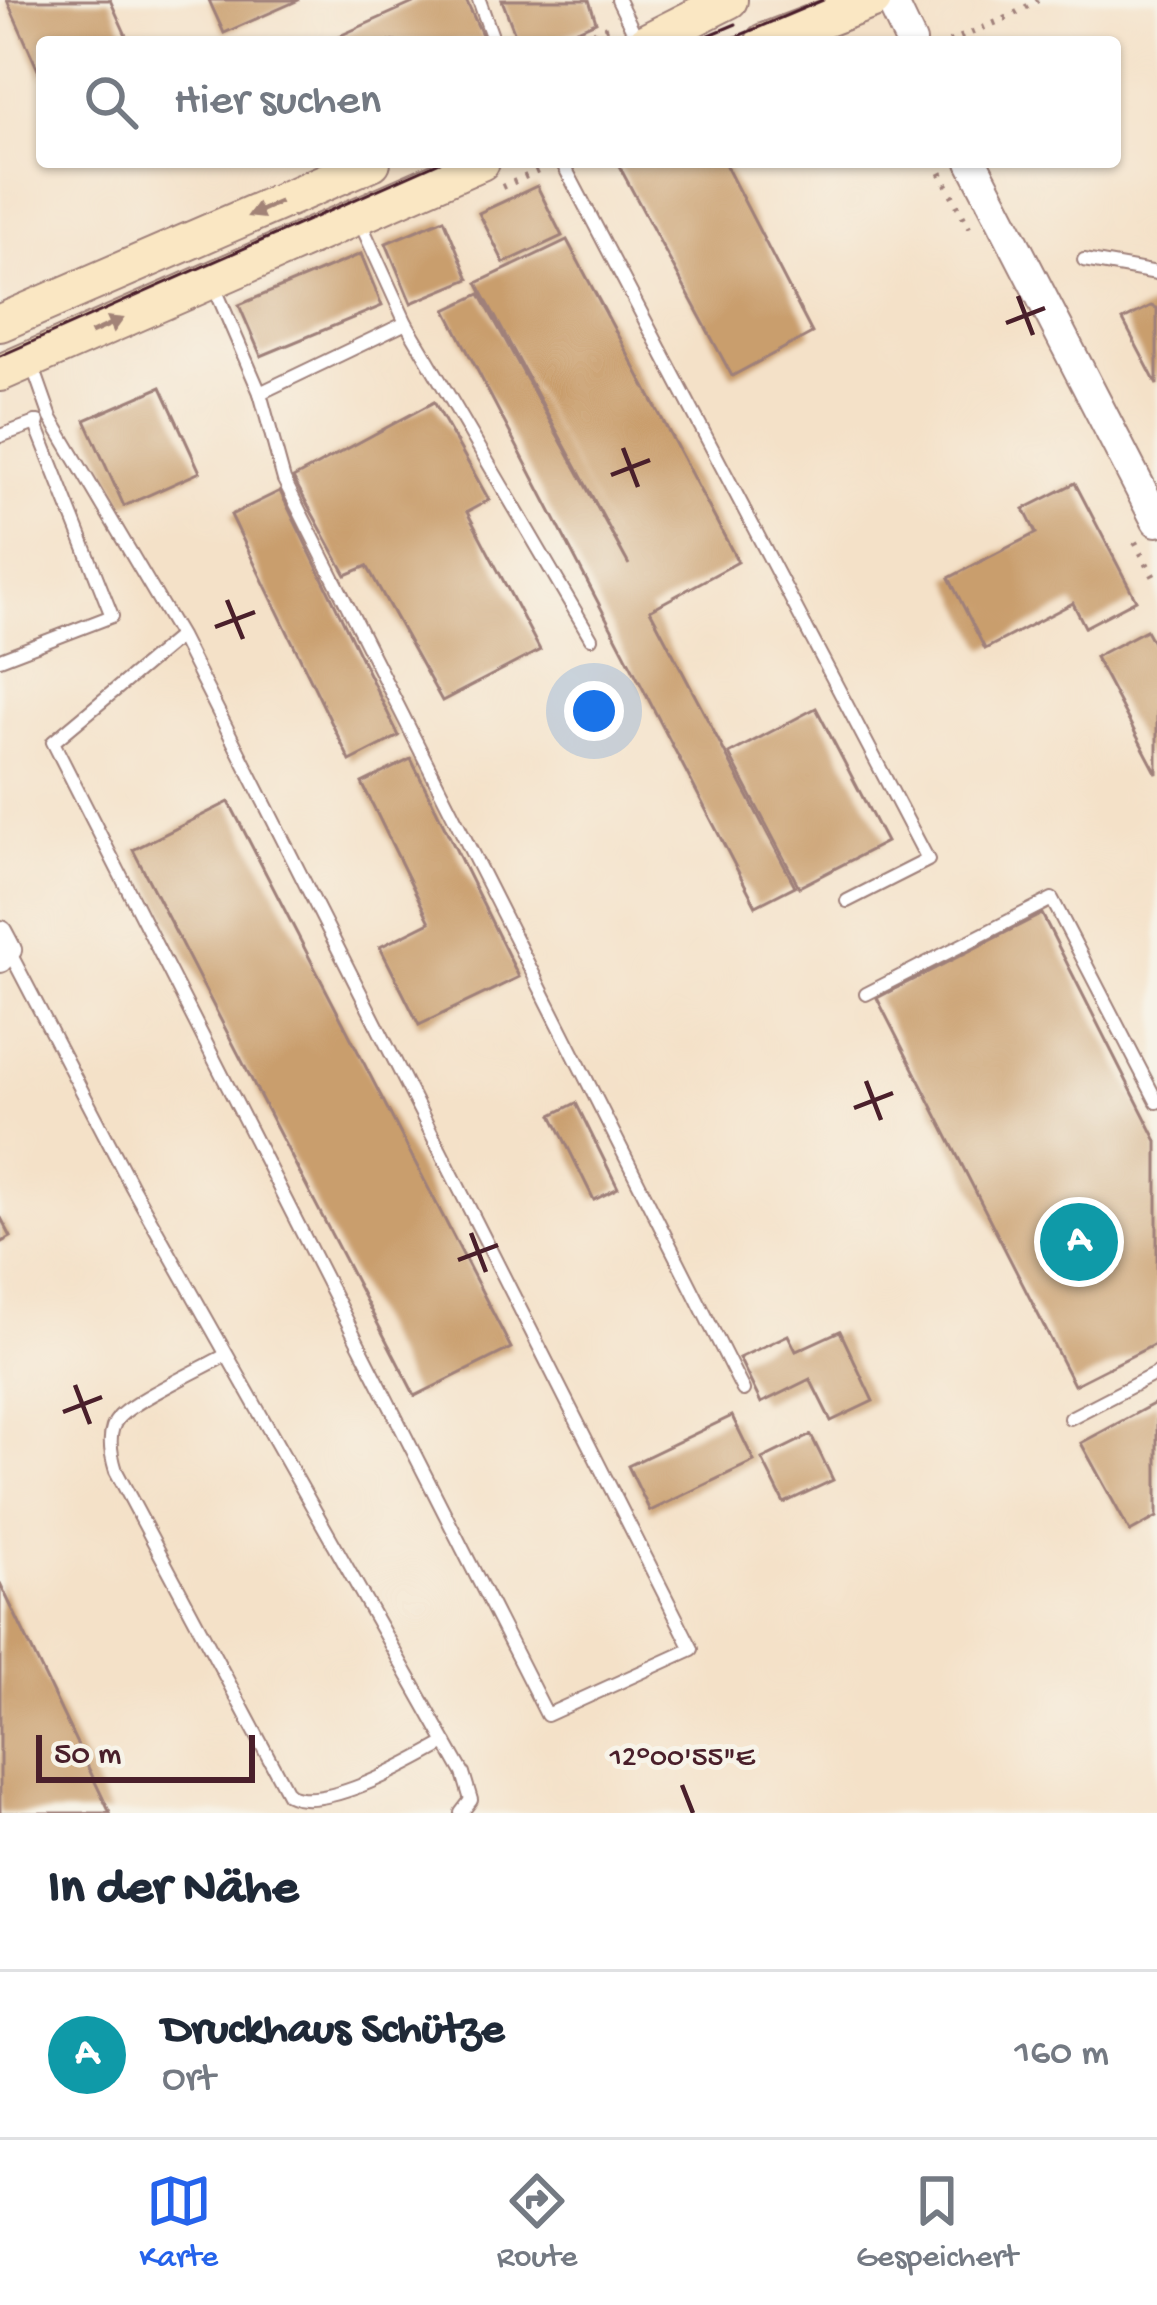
<!DOCTYPE html>
<html lang="de">
<meta charset="utf-8">
<style>
body{margin:0;font-family:"Gochi Hand",sans-serif;background:#f2f2f3;color:#1f2937}
.scale{position:absolute;left:36px;bottom:30px;width:219px;box-sizing:border-box;padding-left:12px;border:6px solid #4a1f2b;border-top:0;font-size:33px;line-height:42px;white-space:nowrap;color:#4a1f2b;-webkit-text-stroke:9px #f7f3e8;paint-order:stroke}
.you{position:absolute;left:594px;top:711px;width:42px;height:42px;margin:-30px;border:9px solid #fff;border-radius:50%;background:#1a73e8;box-shadow:0 0 0 18px #1a73e833}
.badge{display:grid;place-items:center;width:78px;height:78px;border-radius:50%;background:#2563eb;color:#fff;font-size:39px;font-weight:700}
.pin{position:absolute;translate:-50% -50%;border:6px solid #fff;box-shadow:0 3px 12px #0006}
.list{margin:0;padding:0;list-style:none}
h2{display:flex;justify-content:space-between;align-items:center;height:156px;margin:0;padding:0 48px;font-size:51px}
h2 small{font-size:39px;font-weight:400;color:#747a83}
.list li{display:grid;grid-template-columns:78px 1fr auto;gap:36px;align-items:center;box-sizing:border-box;height:168px;padding:0 48px;border-top:3px solid #e0e1e3}
.list b{display:block;font-size:45px;white-space:nowrap}
.list p{margin:0;font-size:39px;white-space:nowrap;color:#747a83}
.list em{font-size:39px;font-style:normal;color:#747a83}
.icon{flex:none;width:66px;height:66px;fill:none;stroke:currentColor;stroke-width:2;stroke-linecap:round;stroke-linejoin:round}
.map{position:relative;flex:none;width:1157px;height:1813px;overflow:hidden}
.search{position:absolute;background:#fff;box-shadow:0 3px 9px #0004;left:36px;right:36px;top:36px;height:132px;display:flex;align-items:center;gap:30px;box-sizing:border-box;padding:0 42px;border-radius:12px;color:#747a83;font-size:45px}
.sheet{height:324px;background:#fff}
nav{display:flex;justify-content:space-around;align-items:center;box-sizing:border-box;height:168px;border-top:3px solid #e0e1e3;background:#fff;font-size:33px;color:#747a83}
nav a{display:grid;justify-items:center;gap:6px}
nav .on{color:#2563eb}
.map>svg:first-child{display:block}
.building{fill:#c99e6d}
.lines{fill:none;stroke-linecap:round;stroke-linejoin:round}
.service-casing{stroke:#9f807a;stroke-width:16}
.minor-casing{stroke:#9f807a;stroke-width:28}
.tertiary-casing{stroke:#9f807a;stroke-width:34}
.secondary-casing{stroke:#9f807a;stroke-width:40}
.path{stroke:#9f807a;stroke-width:6;stroke-dasharray:3 9;stroke-linecap:butt}
.service{stroke:#fff;stroke-width:12}
.minor{stroke:#fff;stroke-width:24}
.tertiary{stroke:#fff;stroke-width:30}
.secondary{stroke:#fae7c3;stroke-width:36}
.tram{stroke:#4a1f2b;stroke-width:3}
.oneway{fill:#a28377}
.ticks{fill:none;stroke:#4a1f2b;stroke-width:4.5}
.ticks-label{font-size:30px;text-anchor:middle;fill:#4a1f2b;stroke:#f7f3e8;stroke-width:10;stroke-linejoin:round;paint-order:stroke}
</style>
<div class="map">
<svg width="1157" height="1813" viewBox="0 0 1157 1813">
<rect width="100%" height="100%" fill="#f7f3e8"/>
<filter id="ink" filterUnits="userSpaceOnUse"><feTurbulence type="fractalNoise" baseFrequency=".00833" numOctaves="2"/><feDisplacementMap in="SourceGraphic" scale="24" xChannelSelector="R" yChannelSelector="G"/><feConvolveMatrix kernelMatrix="1 2 1 2 8 2 1 2 1" color-interpolation-filters="sRGB"/></filter>
<filter id="wash" filterUnits="userSpaceOnUse"><feTurbulence type="fractalNoise" baseFrequency=".004" numOctaves="4" result="noise"/><feDisplacementMap in="SourceGraphic" scale="48" xChannelSelector="R" yChannelSelector="G"/><feGaussianBlur stdDeviation="2.7" result="paint"/><feColorMatrix in="noise" values="0 0 0 0 0 0 0 0 0 0 0 0 0 0 0 0 0 1.4 0 .05"/><feComposite in="paint" operator="in"/></filter>
<g filter="url(#wash)">
<rect width="100%" height="100%" fill="#f4e1c8"/>
<g id="blocks">
<g class="building">
<polygon points="7,0 110,0 129,42 42,42 42,79"/>
<polygon points="209,0 299,0 224,33"/>
<polygon points="420,0 466,0 485,41 326,42"/>
<polygon points="502,0 589,0 596,22 550,42 518,42"/>
<polygon points="617,162 724,162 812,333 732,376"/>
<polygon points="537,186 562,236 504,263 479,213"/>
<polygon points="444,219 469,279 411,303 386,243"/>
<polygon points="567,240 738,562 650,610 795,886 756,906 446,310 480,294 629,565 477,283"/>
<polygon points="361,254 382,306 261,356 239,305"/>
<polygon points="1151,306 1157,308 1157,385 1123,320"/>
<polygon points="161,387 200,472 124,506 85,420"/>
<polygon points="434,402 489,500 467,512 540,650 442,701 367,566 346,575 293,478"/>
<polygon points="1075,483 1136,600 1085,627 1073,603 985,649 949,578 1036,533 1024,509"/>
<polygon points="280,491 399,736 350,761 231,515"/>
<polygon points="1146,630 1157,650 1157,774 1095,657"/>
<polygon points="816,708 886,842 799,887 729,754"/>
<polygon points="411,759 519,977 419,1025 380,947 430,922 362,783"/>
<polygon points="229,802 511,1348 415,1396 133,850"/>
<polygon points="1042,914 1157,1141 1157,1343 1074,1385 877,998"/>
<polygon points="576,1103 618,1188 594,1200 552,1115"/>
<polygon points="0,1216 11,1237 0,1243"/>
<polygon points="840,1331 873,1401 831,1421 810,1379 761,1403 739,1358 788,1335 796,1351"/>
<polygon points="1157,1402 1157,1517 1130,1532 1081,1443"/>
<polygon points="732,1416 754,1461 650,1511 628,1466"/>
<polygon points="811,1435 833,1480 784,1503 762,1459"/>
<polygon points="0,1583 110,1813 0,1813"/>
</g>
</g>
</g>
<g filter="url(#ink)">
<use href="#blocks" fill-opacity="0" stroke="#9f807a" stroke-width="3"/>
<g class="lines">
<defs>
<g id="service">
<polyline points="479,0 494,42"/>
<polyline points="618,0 638,41"/>
<polyline points="562,162 928,860 847,901"/>
<polyline points="1084,260 1157,273"/>
<polyline points="214,286 260,393 284,480 743,1390"/>
<polyline points="406,323 591,638"/>
<polyline points="33,367 51,418 180,636 692,1649 547,1715 53,742 180,636"/>
<polyline points="260,393 406,323 360,222"/>
<polyline points="0,436 38,422"/>
<polyline points="0,659 112,616 35,422"/>
<polyline points="9,951 132,1187 463,1773 471,1800 461,1813"/>
<polyline points="866,994 1052,899 1157,1102"/>
<path d="M226 1355C203 1368 135 1400 119 1417 106 1431 111 1455 116 1471L288 1794C324 1813 410 1763 446 1743"/>
<polyline points="1070,1418 1157,1373"/>
</g>
<polyline id="minor" points="0,933 9,950 0,960"/>
<g id="tertiary">
<polyline points="891,0 911,42"/>
<polyline points="972,162 1157,521"/>
</g>
<g id="secondary">
<polyline points="646,42 729,0"/>
<polyline points="764,42 873,0"/>
<polyline points="0,323 372,162"/>
<polyline points="0,373 481,162"/>
</g>
</defs>
<use href="#service" class="service-casing"/>
<use href="#minor" class="minor-casing"/>
<use href="#tertiary" class="tertiary-casing"/>
<use href="#secondary" class="secondary-casing"/>
<g class="path">
<polyline points="571,42 609,26"/>
<polyline points="949,42 1009,17 1038,0"/>
<polyline points="935,162 969,228"/>
<polyline points="502,187 545,168"/>
<polyline points="1135,542 1157,583"/>
</g>
<use href="#service" class="service"/>
<use href="#minor" class="minor"/>
<use href="#tertiary" class="tertiary"/>
<use href="#secondary" class="secondary"/>
<g class="tram">
<polyline points="693,42 736,24"/>
<polyline points="724,42 823,0"/>
<polyline points="0,356 440,162"/>
</g>
</g>
<defs><path id="oneway-solid" d="M-6-.8H1V-3.2L6.5 0L1 3.2V.8H-6Z" transform="scale(3)"/></defs>
<g class="oneway">
<use href="#oneway-solid" transform="translate(264 209) rotate(156)"/>
<use href="#oneway-solid" transform="translate(107 326) rotate(-24)"/>
</g>
</g>
<path class="ticks" d="M1018 296 1033 335M1006 323 1045 308M623 448 638 487M611 475 650 460M227 600 243 639M215 627 255 612M866 1081 881 1120M854 1108 893 1093M471 1233 486 1272M458 1260 498 1245M75 1385 90 1424M63 1412 102 1397M682 1785 693 1813"/>
<g class="ticks-label">
<text x="682" y="1765">12°00'55"E</text>
</g>
</svg>
<div class="scale">50 m</div>
<div class="you"></div>
<div class="pin badge" style="left:1079px;top:1242px;background:#0f9aa8">A</div>
<div class="search"><svg class="icon" aria-label="search" viewBox="0 0 24 24"><circle cx="10" cy="10" r="6"/><path d="M15 15l6 6"/></svg>Hier suchen</div>
</div>
<section class="sheet">
<h2>In der Nähe<small></small></h2>
<ul class="list">
<li><span class="badge" style="background:#0f9aa8">A</span><div><b>Druckhaus Schütze</b><p>Ort</p></div><em>160 m</em></li>
</ul>
</section>
<nav>
<a class="on"><svg class="icon" aria-label="map" viewBox="0 0 24 24"><path d="M3 6l6-2 6 2 6-2v14l-6 2-6-2-6 2zM9 4v14M15 6v14"/></svg>Karte</a>
<a><svg class="icon" aria-label="directions" viewBox="0 0 24 24"><path d="M12 3l9 9-9 9-9-9zM9 14v-3h6M13 9l2 2-2 2"/></svg>Route</a>
<a><svg class="icon" aria-label="saved" viewBox="0 0 24 24"><path d="M7 4h10v16l-5-4-5 4z"/></svg>Gespeichert</a>
</nav>
